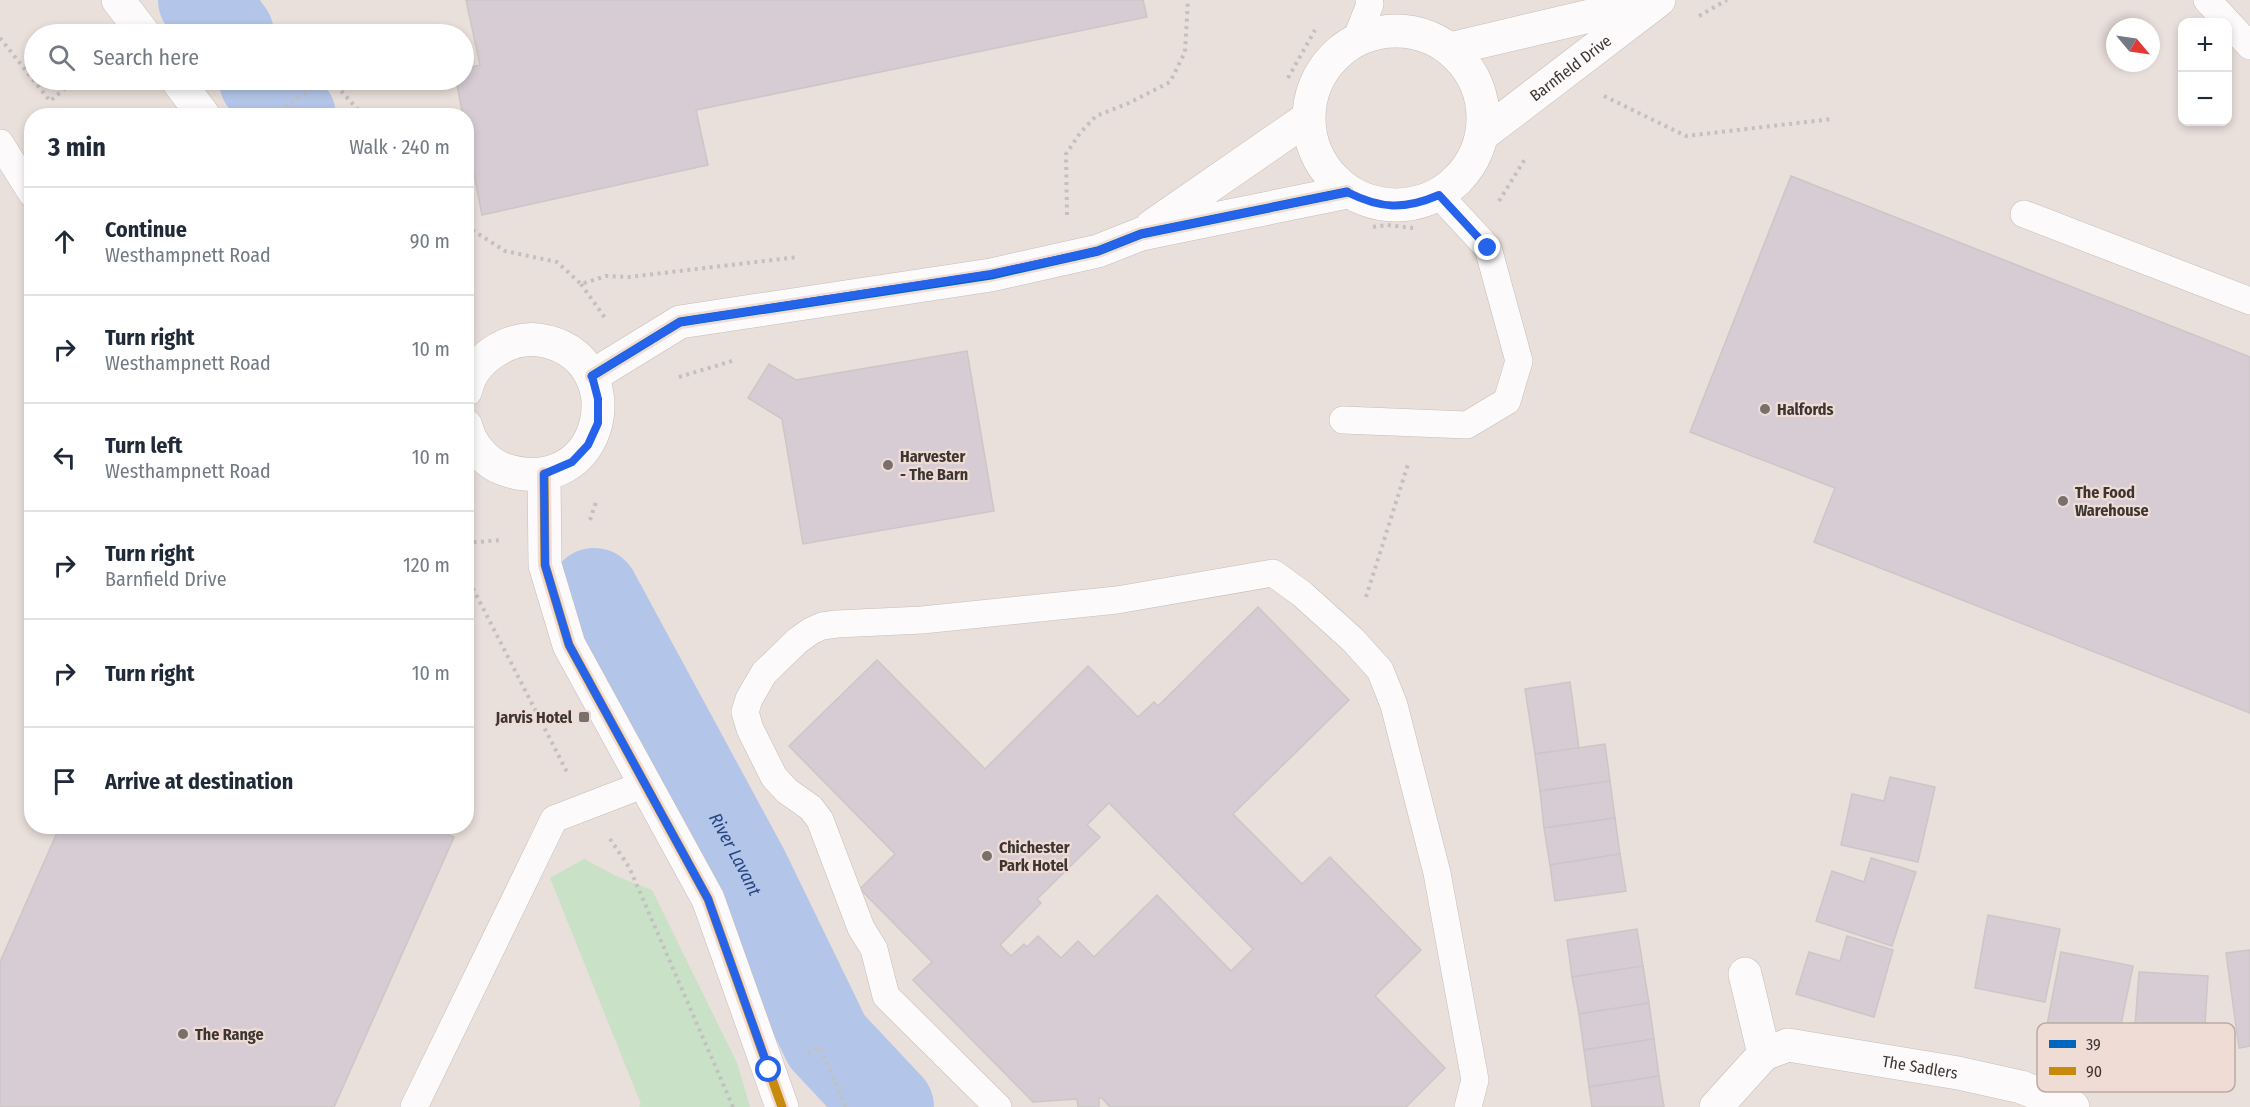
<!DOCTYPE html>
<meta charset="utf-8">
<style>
body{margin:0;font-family:"Fira Sans Condensed",sans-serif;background:#f6f6f7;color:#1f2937}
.controls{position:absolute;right:18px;top:18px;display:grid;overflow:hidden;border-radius:12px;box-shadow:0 3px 9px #0003}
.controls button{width:54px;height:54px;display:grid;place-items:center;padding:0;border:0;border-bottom:2px solid #e0e1e3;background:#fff;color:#1f2937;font:30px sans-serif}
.compass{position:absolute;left:2106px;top:18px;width:54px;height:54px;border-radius:50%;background:#fff;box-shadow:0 3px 9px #0003;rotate:119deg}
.stop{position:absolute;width:18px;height:18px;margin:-14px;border:4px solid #2563eb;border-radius:50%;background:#fff}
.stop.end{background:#2563eb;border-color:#fff;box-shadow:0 2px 6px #0008}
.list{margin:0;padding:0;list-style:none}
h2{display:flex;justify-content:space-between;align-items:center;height:78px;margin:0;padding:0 24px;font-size:26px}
h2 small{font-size:20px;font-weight:400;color:#747a83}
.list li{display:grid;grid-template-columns:39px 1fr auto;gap:18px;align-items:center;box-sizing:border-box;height:108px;padding:0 24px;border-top:2px solid #e0e1e3}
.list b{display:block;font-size:22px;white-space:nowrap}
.list p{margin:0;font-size:20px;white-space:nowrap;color:#747a83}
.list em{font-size:20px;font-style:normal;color:#747a83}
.icon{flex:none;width:33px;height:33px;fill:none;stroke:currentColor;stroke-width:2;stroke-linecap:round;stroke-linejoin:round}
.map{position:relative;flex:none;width:2250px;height:1107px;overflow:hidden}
.search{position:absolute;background:#fff;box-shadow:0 3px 9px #0003;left:24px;top:24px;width:450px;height:66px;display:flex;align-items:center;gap:15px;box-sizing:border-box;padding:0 21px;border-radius:33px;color:#747a83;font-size:22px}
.panel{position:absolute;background:#fff;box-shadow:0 3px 9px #0003;left:24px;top:108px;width:450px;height:726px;border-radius:24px}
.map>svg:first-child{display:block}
.green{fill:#c9e1c7}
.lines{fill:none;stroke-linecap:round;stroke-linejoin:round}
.river{stroke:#b3c5e8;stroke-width:90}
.building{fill:#d7ccd4;stroke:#ccc6c7;stroke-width:1.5;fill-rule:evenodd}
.service-casing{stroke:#c5bdb9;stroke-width:28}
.minor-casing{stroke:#c5bdb9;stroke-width:34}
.tertiary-casing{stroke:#c5bdb9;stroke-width:34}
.path{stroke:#c4c0bf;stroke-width:4;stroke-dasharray:3 4.5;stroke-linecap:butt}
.service{stroke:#fcfafa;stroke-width:27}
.minor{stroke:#fcfafa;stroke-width:33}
.tertiary{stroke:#fcfafa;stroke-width:33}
.bus-1-casing{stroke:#efdcd5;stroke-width:14}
.bus-2-casing{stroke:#efdcd5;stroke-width:14}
.bus-1{stroke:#0065bd;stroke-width:9}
.bus-2{stroke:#c88a0c;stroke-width:9}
.route{stroke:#2563eb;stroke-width:8}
.poi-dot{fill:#79706d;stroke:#efdcd5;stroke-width:2}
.labels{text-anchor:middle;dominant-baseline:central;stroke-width:4.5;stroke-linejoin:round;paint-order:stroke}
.street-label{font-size:16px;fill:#3d3532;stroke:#efdcd5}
.poi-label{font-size:16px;font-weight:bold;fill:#3d3532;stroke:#efdcd5;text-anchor:start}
.water-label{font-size:18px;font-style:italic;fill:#254683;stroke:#efdcd5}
.key{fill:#efdcd5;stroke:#baaaa4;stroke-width:1.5}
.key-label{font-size:16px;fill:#3d3532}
</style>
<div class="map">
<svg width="2250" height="1107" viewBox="0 0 2250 1107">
<rect width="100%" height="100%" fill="#e9dfdb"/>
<polygon class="green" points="584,859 616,876 652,890 737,1063 750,1107 639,1107 641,1104 550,878"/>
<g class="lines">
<g class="river">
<polyline points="203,0 229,34"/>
<polyline points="264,80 291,116"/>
<path id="s1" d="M594 593 744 870 827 1041 889 1107"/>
</g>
</g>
<g class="building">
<polygon points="466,0 1143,0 1147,17 696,110 708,165 482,215 466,134 466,116 463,116 456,80 464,80 464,69 480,65"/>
<polygon points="1791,176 2250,357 2250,713 1814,542 1835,488 1690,432"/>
<polygon points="967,351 994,511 803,544 782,419 748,398 769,364 796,380"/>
<path d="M1258 607 1349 700 1233 814 1302 884 1330 857 1421 950 1375 996 1445 1068 1406 1107H1110L1102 1098H1099V1107H1078L1077 1099 1033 1102 913 980 932 962 860 889 895 854 789 746 877 660 985 769 1088 666 1138 717 1154 702 1158 706ZM1109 803 1253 949 1231 971 1157 895 1094 957 1078 941 1061 958 1038 936 1027 947 1024 944 1011 956 1000 945 1041 903 1037 899 1100 837 1087 825Z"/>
<polygon points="1570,682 1579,748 1535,754 1525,689"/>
<polygon points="1605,744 1610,781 1540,791 1535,754"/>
<polygon points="1890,777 1935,787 1918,862 1841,845 1852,794 1884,801"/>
<polygon points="1610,781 1615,818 1544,828 1540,791"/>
<polygon points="1615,818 1620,854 1550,865 1544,828"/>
<polygon points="60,826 430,826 454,837 334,1107 0,1107 0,962"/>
<polygon points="1620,854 1626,891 1555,901 1550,865"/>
<polygon points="1871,858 1916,872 1892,946 1816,921 1832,871 1864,882"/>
<polygon points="1988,915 2060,929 2045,1002 1975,988"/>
<polygon points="1637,929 1643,966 1572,977 1567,940"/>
<polygon points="1847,936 1893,950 1874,1017 1796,994 1809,952 1840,961"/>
<polygon points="2250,950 2250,1046 2239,1048 2226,953"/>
<polygon points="2061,952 2133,966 2118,1039 2047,1025"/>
<polygon points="1643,966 1649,1003 1579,1014 1572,977"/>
<polygon points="2139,972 2208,976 2205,1025 2179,1023 2177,1056 2133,1053"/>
<polygon points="1649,1003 1654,1039 1584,1050 1579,1014"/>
<polygon points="1654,1039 1659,1076 1589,1087 1584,1050"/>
<polygon points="1659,1076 1664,1107 1592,1107 1589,1087"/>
</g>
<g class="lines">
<defs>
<g id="service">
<polyline points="2207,0 2250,46"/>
<polyline points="1356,40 1370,4 1369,0"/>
<polyline points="0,143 32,194"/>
<polyline points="2024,214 2250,301"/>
<polyline points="1343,420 1467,425 1507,401 1519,361 1488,248 1439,195"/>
<polyline points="414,1107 554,819 645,784"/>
<polyline points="998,1107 886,996 874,949 861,928 820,820 811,808 787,791 774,777 750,729 745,712 749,699 764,673 797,641 811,631 822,626 837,624 922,620 1117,600 1273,573 1302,594 1353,640 1380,670 1394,705 1437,873 1475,1080 1468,1107"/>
</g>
<g id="minor">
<polyline points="1745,974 1764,1054"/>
<path id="s2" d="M1716 1107 1764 1054 1788 1045 1958 1073 2021 1087 2073 1107"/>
</g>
<g id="tertiary">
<polyline points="118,0 144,34"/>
<circle cx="1396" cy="118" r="87"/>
<polyline points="1450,49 1649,2"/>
<polyline points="177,80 204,116"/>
<path id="s3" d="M1482 135 1659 0"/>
<polyline points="1152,226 1308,118"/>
<polyline points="592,376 680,322 991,275 1098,251 1141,234 1347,192"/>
<path d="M466 390C472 360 508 336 539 340 636 355 606 504 503 469 486 463 470 444 466 426"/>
<polyline points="544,474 545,565 569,645 708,899 782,1107"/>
</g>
</defs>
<use href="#service" class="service-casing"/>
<use href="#minor" class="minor-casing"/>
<use href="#tertiary" class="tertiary-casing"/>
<g class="path">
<polyline points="1699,16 1727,0"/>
<polyline points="0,38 50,101 75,80"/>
<polyline points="1288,78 1315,30"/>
<polyline points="127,80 134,88"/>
<polyline points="331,80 364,116"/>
<polyline points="1604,96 1686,136 1832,119"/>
<polyline points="273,116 323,80"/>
<polyline points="1499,201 1525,159"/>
<polyline points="1067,215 1066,154 1080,133 1096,116 1129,103 1170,82 1185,52 1188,0"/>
<polyline points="466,226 505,251 557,262 581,284 606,276 629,277 798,257"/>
<polyline points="1373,227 1387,225 1413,228"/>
<polyline points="581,284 605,318"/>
<polyline points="679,377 732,361"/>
<polyline points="590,520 597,499"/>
<polyline points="466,543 501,540"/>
<polyline points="466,575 567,772"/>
<polyline points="1366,597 1409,461"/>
<polyline points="610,839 629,867 733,1107"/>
<polyline points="808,1053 820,1047 846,1107"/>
</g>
<use href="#service" class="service"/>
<use href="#minor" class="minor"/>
<use href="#tertiary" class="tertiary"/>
<defs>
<polyline id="bus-1" points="592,376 680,322 991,275 1098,251 1141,234 1347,192"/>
<polyline id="bus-2" points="544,474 545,565 569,645 708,899 782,1107"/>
</defs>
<use href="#bus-1" class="bus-1-casing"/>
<use href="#bus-2" class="bus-2-casing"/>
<use href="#bus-1" class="bus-1"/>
<use href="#bus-2" class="bus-2"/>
</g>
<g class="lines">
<path class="route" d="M769 1070 708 899 569 645 545 565 544 474 572 462 588 445 598 423V399L592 376 680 322 991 274 1098 251 1141 234 1347 192C1381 209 1404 210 1439 195L1488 248"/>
</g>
<g class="poi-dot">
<circle cx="1765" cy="409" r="6"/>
<circle cx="888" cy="465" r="6"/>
<circle cx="2063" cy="501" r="6"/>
<rect x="578" y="711" width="12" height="12" rx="3"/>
<circle cx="987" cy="856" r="6"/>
<circle cx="183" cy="1034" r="6"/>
</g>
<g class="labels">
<g class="street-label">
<text stroke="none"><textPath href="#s3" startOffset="111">Barnfield Drive</textPath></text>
<text stroke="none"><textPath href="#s2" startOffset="231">The Sadlers</textPath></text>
</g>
<g class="poi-label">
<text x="1777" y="409">Halfords</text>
<text x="900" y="456">Harvester<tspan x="900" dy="18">- The Barn</tspan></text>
<text x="2075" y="492">The Food<tspan x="2075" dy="18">Warehouse</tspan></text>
<text x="572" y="717" text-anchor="end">Jarvis Hotel</text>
<text x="999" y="847">Chichester<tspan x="999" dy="18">Park Hotel</tspan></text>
<text x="195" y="1034">The Range</text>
</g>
<g class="water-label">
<text stroke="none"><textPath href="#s1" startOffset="297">River Lavant</textPath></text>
</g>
</g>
<rect x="2037" y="1023" width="198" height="69" rx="9" class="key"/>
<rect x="2049" y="1040" width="27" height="8" fill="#0065bd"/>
<rect x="2049" y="1067" width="27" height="8" fill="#c88a0c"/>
<g class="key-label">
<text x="2086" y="1050">39</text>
<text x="2086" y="1077">90</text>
</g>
</svg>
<div class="controls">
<button>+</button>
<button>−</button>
</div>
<svg class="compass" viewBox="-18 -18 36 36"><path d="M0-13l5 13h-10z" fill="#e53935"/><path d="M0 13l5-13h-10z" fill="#747a83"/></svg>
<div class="stop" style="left:769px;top:1070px"></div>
<div class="stop end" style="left:1488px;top:248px"></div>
<div class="search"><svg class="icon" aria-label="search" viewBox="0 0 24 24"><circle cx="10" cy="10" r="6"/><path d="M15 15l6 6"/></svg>Search here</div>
<section class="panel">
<h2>3 min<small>Walk · 240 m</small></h2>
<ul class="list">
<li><svg class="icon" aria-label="ahead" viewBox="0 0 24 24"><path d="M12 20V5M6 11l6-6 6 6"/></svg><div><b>Continue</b><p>Westhampnett Road</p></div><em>90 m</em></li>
<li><svg class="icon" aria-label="right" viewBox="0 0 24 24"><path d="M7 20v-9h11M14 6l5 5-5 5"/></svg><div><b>Turn right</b><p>Westhampnett Road</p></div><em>10 m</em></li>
<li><svg class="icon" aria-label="left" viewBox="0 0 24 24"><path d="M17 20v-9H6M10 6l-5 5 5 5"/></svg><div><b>Turn left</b><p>Westhampnett Road</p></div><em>10 m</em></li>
<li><svg class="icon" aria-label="right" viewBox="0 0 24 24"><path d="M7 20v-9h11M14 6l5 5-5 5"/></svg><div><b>Turn right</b><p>Barnfield Drive</p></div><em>120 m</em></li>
<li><svg class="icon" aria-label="right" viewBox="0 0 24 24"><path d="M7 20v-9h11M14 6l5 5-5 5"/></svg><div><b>Turn right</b></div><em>10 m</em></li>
<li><svg class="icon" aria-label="arrive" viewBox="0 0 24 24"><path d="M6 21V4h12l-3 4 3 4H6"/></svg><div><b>Arrive at destination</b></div></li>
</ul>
</section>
</div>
